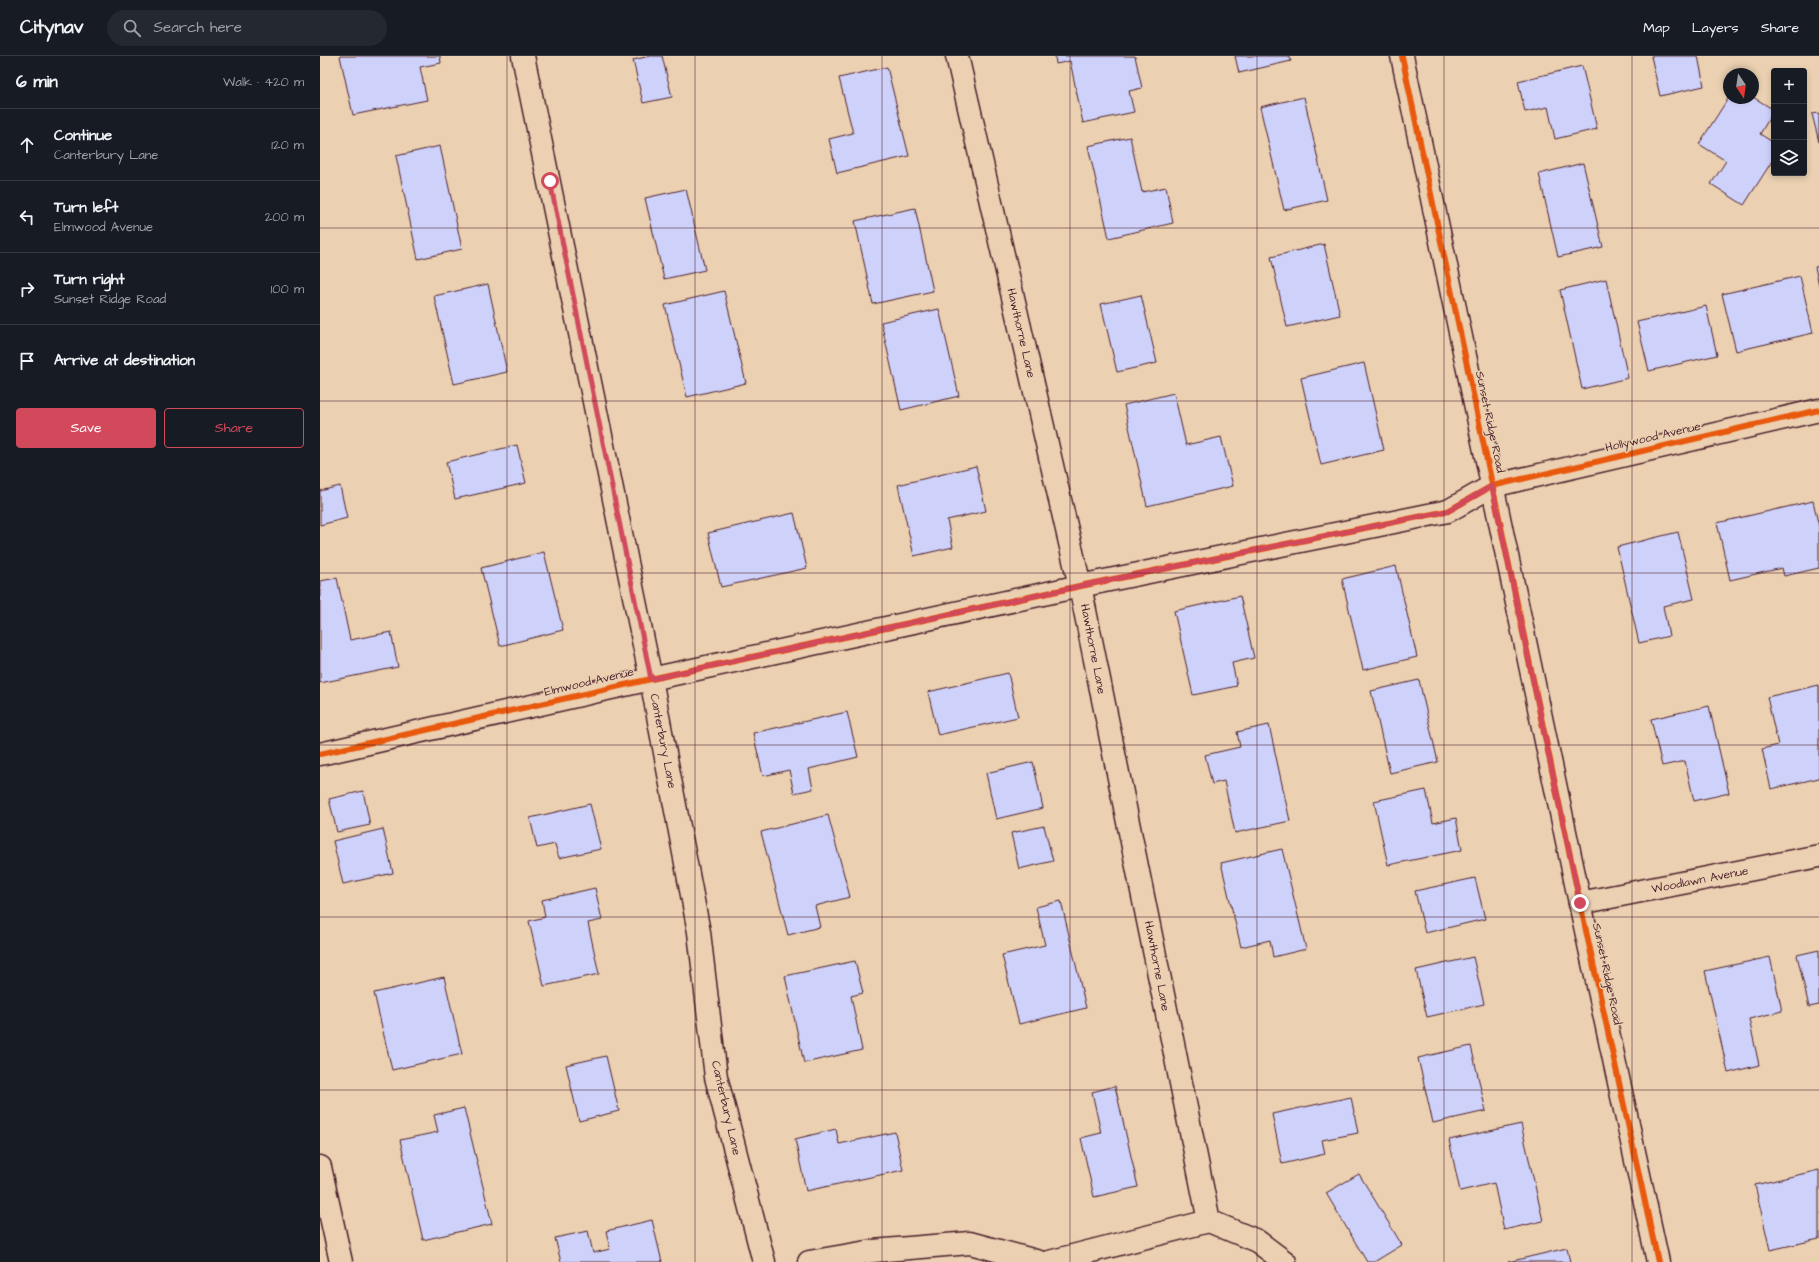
<!DOCTYPE html>
<meta charset="utf-8">
<style>
body{margin:0;font-family:"Architects Daughter",sans-serif;background:#242831;color:#f1f3f6}
.controls{position:absolute;right:12px;top:12px;display:grid;overflow:hidden;border-radius:4px;box-shadow:0 2px 6px #0003}
.controls button{width:36px;height:36px;display:grid;place-items:center;padding:0;border:0;border-bottom:1px solid #363941;background:#171b24;color:#f1f3f6;font:20px sans-serif}
.compass{position:absolute;left:1403px;top:12px;width:36px;height:36px;border-radius:50%;background:#171b24;box-shadow:0 2px 6px #0003;rotate:167deg}
.stop{position:absolute;width:12px;height:12px;margin:-9px;border:3px solid #d1495b;border-radius:50%;background:#fff}
.stop.end{background:#d1495b;border-color:#fff;box-shadow:0 1px 4px #0008}
.list{margin:0;padding:0;list-style:none}
h2{display:flex;justify-content:space-between;align-items:center;height:52px;margin:0;padding:0 16px;font-size:17px}
h2 small{font-size:13px;font-weight:400;color:#9ea1a6}
.list li{display:grid;grid-template-columns:26px 1fr auto;gap:12px;align-items:center;box-sizing:border-box;height:72px;padding:0 16px;border-top:1px solid #363941}
.list b{display:block;font-size:15px;white-space:nowrap}
.list p{margin:0;font-size:13px;white-space:nowrap;color:#9ea1a6}
.list em{font-size:13px;font-style:normal;color:#9ea1a6}
.actions{display:flex;gap:8px;padding:12px 16px}
.actions a{flex:1;padding:9px 0;border:1px solid #d1495b;border-radius:4px;text-align:center;font-size:14px;color:#d1495b}
.actions .main{background:#d1495b;color:#fff}
.icon{flex:none;width:22px;height:22px;fill:none;stroke:currentColor;stroke-width:2;stroke-linecap:round;stroke-linejoin:round}
.map{position:relative;flex:none;width:1499px;height:1206px;overflow:hidden}
header{display:flex;align-items:center;gap:24px;box-sizing:border-box;height:56px;padding:0 20px;background:#171b24;border-bottom:1px solid #363941}
header strong{font-size:19px}
nav{display:flex;gap:22px;margin-inline-start:auto;font-size:14px}
.search{width:280px;height:36px;background:#242831;display:flex;align-items:center;gap:10px;box-sizing:border-box;padding:0 14px;border-radius:22px;color:#9ea1a6;font-size:15px}
main{display:flex}
aside{flex:1;background:#171b24}
.map>svg:first-child{display:block}
.building{fill:#ced2fb;stroke:#4a1f2b}
.lines{fill:none;stroke-linecap:round;stroke-linejoin:round}
.street-casing{stroke:#4a1f2b;stroke-width:25}
.secondary-casing{stroke:#4a1f2b;stroke-width:25}
.street{stroke:#ebd1b2;stroke-width:22}
.secondary{stroke:#ebd1b2;stroke-width:22}
.cycleway-casing{stroke:#ebd1b2;stroke-width:8}
.cycleway{stroke:#e8590c;stroke-width:6}
.route{stroke:#d1495b;stroke-width:5}
.grid{fill:none;stroke:#4a1f2b;stroke-width:1;stroke-opacity:0.55}
.labels{text-anchor:middle;dominant-baseline:central;stroke-width:3;stroke-linejoin:round;paint-order:stroke}
.street-label{font-size:12px;fill:#4a1f2b;stroke:#ebd1b2}
</style>
<header>
<strong>Citynav</strong>
<div class="search"><svg class="icon" aria-label="search" viewBox="0 0 24 24"><circle cx="10" cy="10" r="6"/><path d="M15 15l6 6"/></svg>Search here</div>
<nav><a>Map</a><a>Layers</a><a>Share</a></nav>
</header>
<main>
<aside>
<h2>6 min<small>Walk · 420 m</small></h2>
<ul class="list">
<li><svg class="icon" aria-label="ahead" viewBox="0 0 24 24"><path d="M12 20V5M6 11l6-6 6 6"/></svg><div><b>Continue</b><p>Canterbury Lane</p></div><em>120 m</em></li>
<li><svg class="icon" aria-label="left" viewBox="0 0 24 24"><path d="M17 20v-9H6M10 6l-5 5 5 5"/></svg><div><b>Turn left</b><p>Elmwood Avenue</p></div><em>200 m</em></li>
<li><svg class="icon" aria-label="right" viewBox="0 0 24 24"><path d="M7 20v-9h11M14 6l5 5-5 5"/></svg><div><b>Turn right</b><p>Sunset Ridge Road</p></div><em>100 m</em></li>
<li><svg class="icon" aria-label="arrive" viewBox="0 0 24 24"><path d="M6 21V4h12l-3 4 3 4H6"/></svg><div><b>Arrive at destination</b></div></li>
</ul>
<div class="actions"><a class="main">Save</a><a>Share</a></div>
</aside>
<div class="map">
<svg width="1499" height="1206" viewBox="0 0 1499 1206">
<rect width="100%" height="100%" fill="#ebd1b2"/>
<filter id="ink" filterUnits="userSpaceOnUse"><feTurbulence type="fractalNoise" baseFrequency=".025" numOctaves="2"/><feDisplacementMap in="SourceGraphic" scale="8" xChannelSelector="R" yChannelSelector="G"/><feConvolveMatrix kernelMatrix="1 2 1 2 8 2 1 2 1" color-interpolation-filters="sRGB"/></filter>
<g filter="url(#ink)">
<g class="building">
<polygon points="20,0 120,0 121,7 100,11 107,44 33,59"/>
<polygon points="330,0 342,0 352,41 323,47 313,4"/>
<polygon points="735,0 815,0 822,32 809,35 814,56 763,67 750,5 736,8"/>
<polygon points="915,0 969,0 971,5 919,17"/>
<polygon points="1331,0 1378,0 1384,30 1340,40"/>
<polygon points="1262,10 1277,73 1235,83 1228,51 1205,56 1198,25"/>
<polygon points="567,11 589,100 517,117 509,83 533,77 519,22"/>
<polygon points="984,41 1007,144 964,154 940,51"/>
<polygon points="1409,41 1433,41 1454,54 1440,78 1454,87 1454,102 1424,149 1391,128 1406,105 1379,88"/>
<polygon points="1499,57 1499,86 1492,58"/>
<polygon points="810,81 822,136 846,131 853,167 789,182 768,90"/>
<polygon points="120,90 142,193 98,203 76,100"/>
<polygon points="1263,107 1283,191 1238,201 1219,118"/>
<polygon points="366,133 385,214 344,223 325,142"/>
<polygon points="595,152 613,235 553,248 535,165"/>
<polygon points="1004,188 1020,259 967,271 951,201"/>
<polygon points="1499,210 1499,229 1495,211"/>
<polygon points="1480,220 1493,277 1416,295 1402,238"/>
<polygon points="1286,223 1308,322 1262,333 1240,234"/>
<polygon points="168,228 187,316 134,328 114,240"/>
<polygon points="404,235 426,327 367,341 345,249"/>
<polygon points="821,239 837,307 797,316 781,248"/>
<polygon points="1386,250 1397,299 1329,315 1317,266"/>
<polygon points="619,253 639,340 581,354 561,266"/>
<polygon points="1044,307 1064,394 1001,409 981,322"/>
<polygon points="854,337 866,389 901,381 913,430 827,450 804,349"/>
<polygon points="197,389 206,427 135,443 126,406"/>
<polygon points="656,410 666,455 627,464 633,491 594,500 578,429"/>
<polygon points="20,430 27,462 0,469 0,435"/>
<polygon points="1493,445 1499,471 1499,512 1464,520 1462,512 1410,524 1397,467"/>
<polygon points="474,457 487,512 401,531 388,477"/>
<polygon points="1358,476 1374,543 1343,550 1349,580 1319,587 1297,491"/>
<polygon points="224,496 243,574 180,590 161,512"/>
<polygon points="1076,510 1097,601 1043,614 1022,523"/>
<polygon points="17,522 30,584 71,576 78,611 0,627 0,525"/>
<polygon points="920,540 934,602 912,607 917,630 873,639 854,555"/>
<polygon points="688,617 698,661 618,679 608,636"/>
<polygon points="1099,624 1118,706 1070,717 1051,635"/>
<polygon points="1499,629 1499,722 1451,733 1442,693 1458,689 1447,641"/>
<polygon points="1389,650 1409,737 1374,745 1365,705 1342,710 1331,663"/>
<polygon points="527,656 538,701 489,713 493,733 474,737 469,714 443,720 433,677"/>
<polygon points="949,669 970,765 915,777 904,725 892,728 885,699 920,691 917,676"/>
<polygon points="713,706 723,752 676,763 666,717"/>
<polygon points="1106,734 1113,767 1136,762 1142,794 1068,809 1054,745"/>
<polygon points="43,735 50,769 17,776 9,743"/>
<polygon points="270,748 281,793 239,802 235,788 217,792 210,762"/>
<polygon points="508,759 530,841 495,850 500,871 468,879 441,776"/>
<polygon points="724,770 733,805 699,813 691,777"/>
<polygon points="63,773 73,817 23,828 13,785"/>
<polygon points="962,793 986,893 953,901 950,884 921,891 901,807"/>
<polygon points="1155,822 1165,863 1105,877 1095,835"/>
<polygon points="275,832 282,864 268,867 279,918 224,930 209,865 225,861 222,844"/>
<polygon points="741,845 766,952 699,968 682,899 725,889 716,851"/>
<polygon points="1499,894 1499,949 1489,951 1477,899"/>
<polygon points="1153,901 1164,948 1107,961 1096,914"/>
<polygon points="1450,901 1462,955 1429,963 1439,1009 1408,1017 1385,915"/>
<polygon points="535,905 543,937 531,940 542,994 484,1007 465,920"/>
<polygon points="124,921 142,998 72,1014 54,937"/>
<polygon points="1151,990 1166,1055 1113,1067 1098,1002"/>
<polygon points="286,1000 299,1055 259,1065 246,1009"/>
<polygon points="795,1030 818,1131 774,1141 761,1082 781,1077 772,1036"/>
<polygon points="1031,1041 1038,1077 1002,1084 1005,1098 962,1108 952,1058"/>
<polygon points="144,1052 172,1168 103,1184 80,1084 118,1076 114,1059"/>
<polygon points="1201,1068 1223,1165 1184,1174 1174,1127 1140,1135 1129,1084"/>
<polygon points="516,1073 519,1088 575,1076 583,1114 486,1135 475,1083"/>
<polygon points="1499,1114 1499,1183 1450,1194 1435,1129"/>
<polygon points="1039,1118 1082,1189 1054,1206 1047,1206 1006,1137"/>
<polygon points="332,1164 342,1206 241,1206 235,1182 268,1175 273,1197 290,1193 286,1175"/>
<polygon points="1247,1192 1250,1206 1188,1206"/>
</g>
<g class="lines">
<defs>
<g id="street">
<polyline points="203,0 331,623 379,876 396,1021 444,1206"/>
<polyline points="637,0 760,530 889,1165"/>
<polyline points="0,698 331,623 760,530 1128,455 1172,430 1499,354"/>
<polyline points="1260,847 1499,800"/>
<polyline points="0,1111 21,1206"/>
<polyline points="489,1206 553,1195 650,1187 720,1206"/>
<polyline points="729,1206 889,1165 937,1185 965,1206"/>
</g>
<polyline id="secondary" points="1082,0 1260,847 1338,1206"/>
</defs>
<use href="#street" class="street-casing"/>
<use href="#secondary" class="secondary-casing"/>
<use href="#street" class="street"/>
<use href="#secondary" class="secondary"/>
<defs>
<g id="cycleway">
<polyline points="1082,0 1260,847 1338,1206"/>
<polyline points="0,698 331,623 760,530 1128,455 1172,430 1499,354"/>
</g>
</defs>
<use href="#cycleway" class="cycleway-casing"/>
<use href="#cycleway" class="cycleway"/>
</g>
</g>
<g class="lines" filter="url(#ink)">
<polyline class="route" points="230,125 331,623 760,530 1128,455 1172,430 1260,847"/>
</g>
<path class="grid" d="M187 0V1206M375 0V1206M562 0V1206M750 0V1206M937 0V1206M1124 0V1206M1312 0V1206M0 172H1499M0 345H1499M0 517H1499M0 689H1499M0 861H1499M0 1034H1499"/>
<g class="labels">
<g class="street-label">
<text transform="translate(701 277) rotate(77)">Hawthorne Lane</text>
<text transform="translate(1170 366) rotate(78)">Sunset Ridge Road</text>
<text transform="translate(1333 381) rotate(-13)">Hollywood Avenue</text>
<text transform="translate(773 593) rotate(79)">Hawthorne Lane</text>
<text transform="translate(269 626) rotate(-13)">Elmwood Avenue</text>
<text transform="translate(343 685) rotate(79)">Canterbury Lane</text>
<text transform="translate(1380 824) rotate(-11)">Woodlawn Avenue</text>
<text transform="translate(837 910) rotate(79)">Hawthorne Lane</text>
<text transform="translate(1287 918) rotate(78)">Sunset Ridge Road</text>
<text transform="translate(406 1052) rotate(77)">Canterbury Lane</text>
</g>
</g>
</svg>
<div class="controls">
<button>+</button>
<button>−</button>
<button><svg class="icon" aria-label="layers" viewBox="0 0 24 24"><path d="M12 4l9 5-9 5-9-5zM3 14l9 5 9-5"/></svg></button>
</div>
<svg class="compass" viewBox="-18 -18 36 36"><path d="M0-13l5 13h-10z" fill="#e53935"/><path d="M0 13l5-13h-10z" fill="#9ea1a6"/></svg>
<div class="stop" style="left:230px;top:125px"></div>
<div class="stop end" style="left:1260px;top:847px"></div>
</div>
</main>
